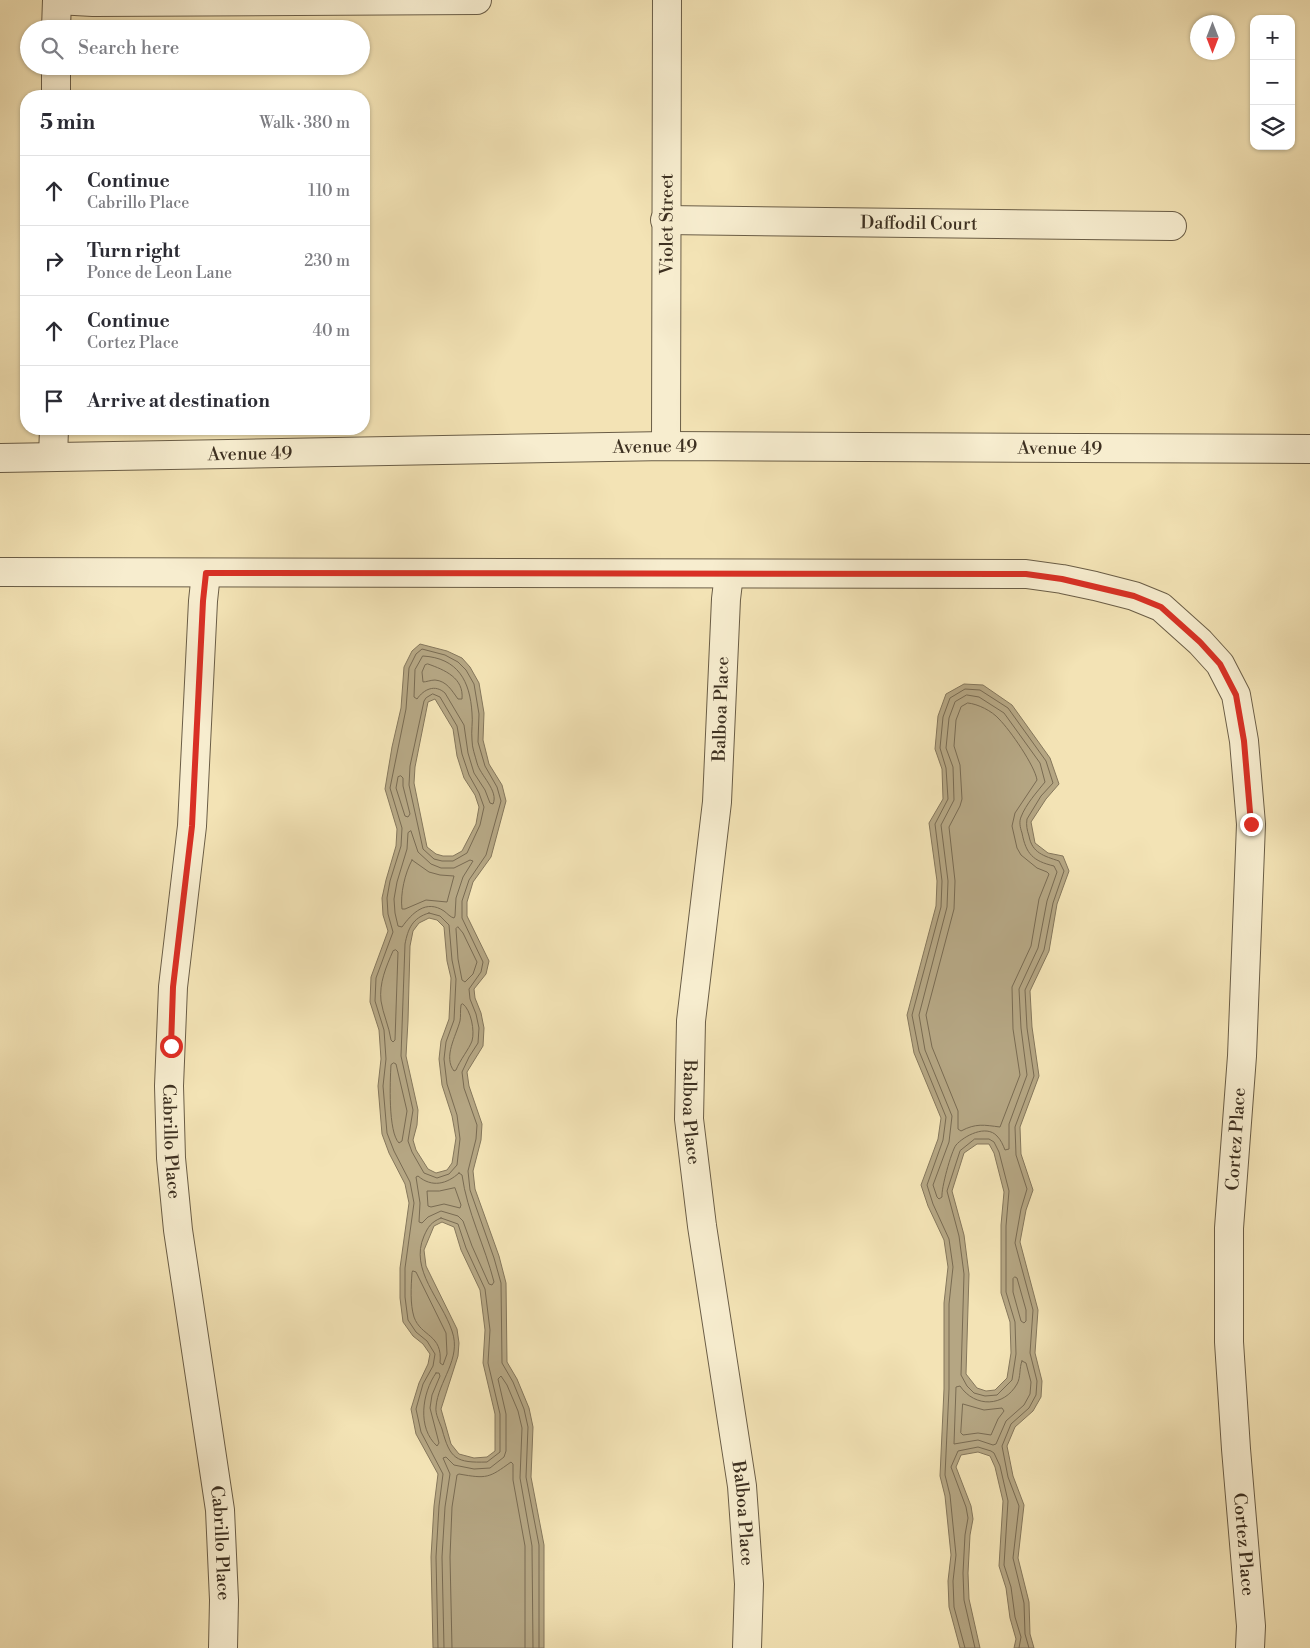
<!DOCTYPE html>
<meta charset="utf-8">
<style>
body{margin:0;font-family:"Libre Bodoni",serif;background:#f2f2f3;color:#2b2b33}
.controls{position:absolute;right:15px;top:15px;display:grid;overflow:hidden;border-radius:10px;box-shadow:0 1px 4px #0004}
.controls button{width:45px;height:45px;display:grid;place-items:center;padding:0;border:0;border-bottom:1px solid #e1e1e2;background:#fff;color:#2b2b33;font:25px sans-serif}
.compass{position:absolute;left:1190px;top:15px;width:45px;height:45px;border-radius:50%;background:#fff;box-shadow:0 1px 4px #0004;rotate:180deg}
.stop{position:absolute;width:15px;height:15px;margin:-11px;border:4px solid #d93025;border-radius:50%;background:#fff}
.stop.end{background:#d93025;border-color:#fff;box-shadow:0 1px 5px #0008}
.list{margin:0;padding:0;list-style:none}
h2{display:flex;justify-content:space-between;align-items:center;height:65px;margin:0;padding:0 20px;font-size:21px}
h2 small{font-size:16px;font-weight:400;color:#7c7c81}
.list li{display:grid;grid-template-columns:32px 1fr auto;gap:15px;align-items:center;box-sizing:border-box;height:70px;padding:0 20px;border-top:1px solid #e1e1e2}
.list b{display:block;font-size:19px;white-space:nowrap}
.list p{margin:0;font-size:16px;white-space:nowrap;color:#7c7c81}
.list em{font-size:16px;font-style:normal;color:#7c7c81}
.icon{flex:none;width:28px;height:28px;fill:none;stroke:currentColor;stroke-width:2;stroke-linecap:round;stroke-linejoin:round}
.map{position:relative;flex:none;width:1310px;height:1648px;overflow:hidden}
.search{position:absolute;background:#fff;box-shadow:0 1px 4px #0004;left:20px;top:20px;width:350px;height:55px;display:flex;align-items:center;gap:12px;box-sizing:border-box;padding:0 18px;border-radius:28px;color:#7c7c81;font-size:19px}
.panel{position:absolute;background:#fff;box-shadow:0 1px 4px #0004;left:20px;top:90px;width:350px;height:345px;border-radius:20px}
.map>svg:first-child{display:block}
.water{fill:#b5a683;stroke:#85775c;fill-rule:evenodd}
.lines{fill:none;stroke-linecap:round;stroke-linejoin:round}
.shore{stroke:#796b52;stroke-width:1}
.minor-casing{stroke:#6a5d46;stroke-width:30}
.minor{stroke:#f7edcf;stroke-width:28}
.route{stroke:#d93025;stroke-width:6}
.labels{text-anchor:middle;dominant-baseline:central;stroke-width:4.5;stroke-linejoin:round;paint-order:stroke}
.street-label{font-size:18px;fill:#3d3021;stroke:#f7edcf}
</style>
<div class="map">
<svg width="1310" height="1648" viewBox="0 0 1310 1648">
<rect width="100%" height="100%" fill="#f3e3b5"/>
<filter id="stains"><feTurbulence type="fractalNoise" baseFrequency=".004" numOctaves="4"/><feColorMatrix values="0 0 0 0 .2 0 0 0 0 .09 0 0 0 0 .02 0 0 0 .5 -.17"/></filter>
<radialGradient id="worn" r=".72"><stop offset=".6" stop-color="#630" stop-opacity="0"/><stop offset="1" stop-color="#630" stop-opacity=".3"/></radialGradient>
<g class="water">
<path d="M420 644 447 651 462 658 470 667 479 683 484 713 483 740 489 764 502 785 506 801 491 857 473 882 467 902V916L489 961 486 974 474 989 475 998 481 1013 484 1028 483 1046 467 1072 469 1086 482 1124 481 1140 473 1171 475 1189 499 1256 506 1283 507 1362 517 1379 529 1408 533 1427 531 1477 544 1545V1648H433L431 1557 434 1506 438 1474 416 1434 411 1409 419 1383 428 1364 430 1354 423 1344 413 1336 403 1322 400 1298V1268L409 1203 405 1184 389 1153 382 1134 378 1086 381 1059 379 1030 370 1002 371 977 388 931 383 915 382 898 386 880 396 846 397 829 385 789 392 747 401 708 404 667 412 651ZM435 699 453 729 457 756 464 778 475 795 479 807 476 824 462 851 453 856H443L436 854 427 847 414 783 415 767 428 702ZM429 918 437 920 444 927 447 961 451 978 449 1019 441 1041 439 1059 442 1085 452 1116 456 1138 452 1163 447 1170 436 1173 428 1169 416 1150 413 1140 417 1125 418 1110 406 1056 408 1021 410 946 413 931 419 923ZM442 1222 454 1227 461 1250 480 1290 485 1330 483 1363 495 1414V1451L487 1457 474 1458 459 1454 451 1444 441 1409 458 1356 459 1343 457 1329 426 1266 424 1250 434 1226Z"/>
<path d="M964 684 983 685 1012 705 1050 758 1059 784 1046 799 1031 822 1035 843 1048 853 1063 856 1069 871 1057 904 1049 951 1030 991 1032 1027 1039 1076 1020 1127 1021 1154 1033 1190 1026 1210 1020 1242 1038 1310 1035 1353 1042 1381 1041 1397 1033 1411 1015 1427 1007 1446 1013 1476 1024 1505 1018 1558 1029 1602 1030 1634 1034 1648H1014L1016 1639 1010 1618 1006 1588 999 1566 1003 1501 995 1467 990 1456 978 1452 961 1455 956 1467 971 1506 973 1519 970 1535 968 1573 969 1599 980 1648H960L949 1607 948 1581 951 1555 945 1496 940 1476 944 1389V1303L948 1267 944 1240 928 1206 921 1185 938 1139 941 1118 914 1053 907 1015 936 906 937 881 929 823 943 799 942 769 935 749 938 716 946 694ZM977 1144H989L994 1153 1004 1192 1001 1225V1293L1010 1322 1011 1353 1007 1378 995 1390 986 1391 977 1388 966 1374 969 1274 964 1235 952 1191 964 1153Z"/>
</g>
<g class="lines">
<g class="shore">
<path d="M423 656C458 658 470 681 472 713 473 722 471 731 472 740 472 748 475 755 477 763 480 775 499 791 493 804L490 803 485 790 474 773 468 753 464 725 445 693C435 684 424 689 417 699L414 697 415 670Z"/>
<path d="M428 664C445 670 464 678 462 699H458C452 691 447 681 435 680 431 680 426 682 423 682L422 672 425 665Z"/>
<polygon points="433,694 440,697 457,726 462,754 469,775 479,793 484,807 480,825 467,853 453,861 442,861 434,859 423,849 409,785 410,766 424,701 426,698"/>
<path d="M967 695 979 697 1004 713 1040 763 1045 782C1037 792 1026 804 1021 817 1019 822 1020 827 1022 833 1026 854 1033 861 1054 866L1057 872 1047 901 1038 948 1019 989 1021 1028 1027 1075 1009 1124V1149L1005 1150C1003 1145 1001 1140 997 1136 986 1124 964 1136 956 1145 951 1152 941 1189 942 1197L939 1199 937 1197 933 1185 949 1142 952 1116 925 1050 919 1015 947 907 948 881 941 825 954 800 953 767 946 748 949 718 955 702Z"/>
<path d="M968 703C978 704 992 711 999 719 1010 730 1035 766 1037 780L1015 813 1012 826 1017 848 1021 855 1037 868 1047 872 1049 874 1039 899 1031 946 1012 987 1013 1029 1020 1075 1000 1127C984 1125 976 1123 961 1131L958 1129V1111L932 1047 926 1015 954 909 955 881 949 827 960 806 962 799 960 765 954 746 956 720 961 707Z"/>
<polygon points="401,776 403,778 403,786 410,814 408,817 405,816 396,788 398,777"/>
<path d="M411 831 418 852 431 864 441 868H454L470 860 473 861 463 877 456 898 455 916 454 918C450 917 448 914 444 911 426 899 412 913 402 927L398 926 395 913 394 899 397 882 407 849 408 833Z"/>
<path d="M412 860 429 872 440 875 454 876 447 902 426 900 405 909H402C400 894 405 873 412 860Z"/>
<path d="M429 913 440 916 449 925 452 960 456 979 454 1020 446 1042 444 1059 447 1084 457 1115 460 1139 457 1165 449 1174 437 1178 424 1173 412 1152 408 1141 413 1110 401 1056 405 944C408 929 412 918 429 913Z"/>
<polygon points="458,927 463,933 477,962 473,974 465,982 462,980 458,959 456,929"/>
<path d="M396 950 398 952 395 1040 393 1042 391 1040C389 1026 383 1014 381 1001 379 983 386 967 393 951Z"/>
<path d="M463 1004C471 1010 475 1031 472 1041 469 1049 460 1060 456 1070L454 1071C443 1057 456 1036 460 1021 461 1016 460 1011 461 1005Z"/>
<path d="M394 1063 396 1064 407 1111 402 1141 399 1143C388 1132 390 1081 391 1065Z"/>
<polygon points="975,1139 989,1139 994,1142 999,1152 1009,1191 1006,1226 1006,1292 1015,1322 1016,1354 1012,1380 997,1395 985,1396 974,1393 967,1386 961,1375 964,1274 959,1236 947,1191 960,1151"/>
<path d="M459 1173 462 1175C467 1212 485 1246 494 1282L492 1285 489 1284 472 1246 463 1221 458 1216 441 1211 428 1217 422 1223 419 1222 420 1203 416 1177 418 1176C432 1188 447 1184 459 1173Z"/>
<polygon points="455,1188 461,1205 460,1208 444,1204 431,1207 428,1206 427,1191 439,1191"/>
<path d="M441 1218 458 1224 466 1248 485 1289 490 1330 488 1363 500 1414V1452L487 1462C456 1463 450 1459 442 1429 440 1423 435 1414 436 1407 438 1381 462 1359 452 1331 442 1300 409 1270 424 1236 428 1227 431 1222 441 1218Z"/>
<path d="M413 1271 416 1272 446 1333 447 1354 443 1365 440 1363C443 1334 421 1337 414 1317 410 1304 411 1287 412 1273Z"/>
<polygon points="1015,1277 1017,1278 1026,1310 1026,1321 1024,1323 1021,1321 1013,1292 1013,1279"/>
<path d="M1022 1361 1026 1363 1031 1382 1030 1394 1024 1405 1006 1421 996 1444 993 1445 978 1440 954 1444 956 1387 960 1386C975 1408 1004 1407 1017 1384 1021 1377 1019 1368 1022 1361Z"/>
<path d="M436 1373H439L440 1376 432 1395 430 1408 439 1443 437 1446C417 1428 422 1393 436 1373Z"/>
<polygon points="963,1404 984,1410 1002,1408 1004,1411 998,1419 991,1435 978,1433 963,1435 961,1433"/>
<polyline points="438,1648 436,1557 439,1506 443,1474 421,1432 416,1409 423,1384 433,1366 435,1354 427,1341 416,1332 408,1320 405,1297 405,1268 414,1203 410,1182 394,1151 387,1133 383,1086 386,1059 384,1030 375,1001 376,978 393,932 388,914 387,898 390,881 401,846 402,828 390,788 406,709 409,668 416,654 422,649 445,655 458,662 466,670 474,684 479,714 478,742 485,766 497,787 501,801 486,855 469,880 462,901 462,918 483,962 481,972 469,989 470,999 476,1014 479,1028 478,1043 469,1057 462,1072 464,1088 477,1125 476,1139 468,1171 470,1190 494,1258 501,1283 502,1363 513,1382 524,1409 528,1427 526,1477 539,1545 539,1648"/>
<polyline points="444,1648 442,1557 445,1507 450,1474 443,1458 446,1457 454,1465 474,1469 490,1468 504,1457 506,1451 506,1414 498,1379 501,1376 507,1385 518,1411 522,1428 520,1478 532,1546 533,1648"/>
<path d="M452 1648 450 1557 452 1507 457 1475 459 1474C487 1479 489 1478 511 1462L513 1464V1480L525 1546V1648"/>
<path d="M965 1648 954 1607 953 1581 956 1555 950 1495 945 1475 949 1389V1304L953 1267 949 1239 933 1204 927 1185 943 1140 946 1117 919 1051 912 1015 941 907 942 881 935 824 948 799 946 768 940 748 943 717 950 698 965 689 980 690 1008 708 1046 761 1053 783 1041 796 1027 819C1026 825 1027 830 1029 836 1032 853 1044 856 1059 861L1064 871 1053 903 1044 950 1025 990 1027 1028 1034 1076 1015 1127 1016 1155 1027 1189 1021 1209 1015 1243 1033 1310 1030 1353 1037 1381 1036 1395 1029 1408 1011 1424 1002 1446 1008 1477 1019 1506 1013 1558 1024 1603 1025 1634 1029 1648"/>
<polyline points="975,1648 964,1600 963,1573 965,1535 968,1518 966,1507 951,1467 958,1451 978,1447 991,1451 994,1453 1000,1466 1008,1501 1004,1565 1011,1587 1015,1617 1021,1637 1019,1648"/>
</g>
<defs>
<g id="minor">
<polyline points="57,0 93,2 477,0"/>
<polyline points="56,29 57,0"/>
<polyline points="56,96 56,66"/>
<path id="s1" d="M665 220 1172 226"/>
<path id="s2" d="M666 446 667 0"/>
<polyline points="53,457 54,429"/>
<path id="s3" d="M0 458 666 446 1310 449"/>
<path id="s4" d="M0 572 1026 574 1062 579 1095 586 1134 596 1161 607 1200 642 1220 664 1236 695 1244 741 1251 824 1242 1056 1229 1228V1342L1236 1449 1251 1626 1250 1648"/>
<path id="s5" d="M206 573 203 601 192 826 173 987 169 1086 171 1158 178 1230 220 1510 224 1600 223 1648"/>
<path id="s6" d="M729 574 726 599 717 802 691 1021 689 1119 702 1226 742 1486 749 1584 747 1648"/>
</g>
</defs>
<use href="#minor" class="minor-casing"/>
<use href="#minor" class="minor"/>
</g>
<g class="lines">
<polyline class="route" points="171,1046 173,987 192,826 203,601 206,573 1026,574 1062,579 1134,596 1161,607 1200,642 1220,664 1236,695 1244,741 1251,824"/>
</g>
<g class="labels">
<g class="street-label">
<text stroke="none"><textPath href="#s2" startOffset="222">Violet Street</textPath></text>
<text stroke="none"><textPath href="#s1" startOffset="254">Daffodil Court</textPath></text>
<text stroke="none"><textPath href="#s3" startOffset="655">Avenue 49</textPath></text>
<text stroke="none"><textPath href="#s3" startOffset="1060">Avenue 49</textPath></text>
<text stroke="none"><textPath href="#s3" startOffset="250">Avenue 49</textPath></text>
<text transform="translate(721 709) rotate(-88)">Balboa Place</text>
<text stroke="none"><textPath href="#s6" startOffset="540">Balboa Place</textPath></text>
<text transform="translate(1236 1139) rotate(-86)">Cortez Place</text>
<text stroke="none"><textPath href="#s5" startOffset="570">Cabrillo Place</textPath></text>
<text stroke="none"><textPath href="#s6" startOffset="945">Balboa Place</textPath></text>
<text stroke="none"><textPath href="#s5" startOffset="975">Cabrillo Place</textPath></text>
<text stroke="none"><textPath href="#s4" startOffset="2134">Cortez Place</textPath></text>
</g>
</g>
<rect width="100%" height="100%" filter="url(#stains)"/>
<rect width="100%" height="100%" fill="url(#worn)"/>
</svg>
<div class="controls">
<button>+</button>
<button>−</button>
<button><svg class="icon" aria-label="layers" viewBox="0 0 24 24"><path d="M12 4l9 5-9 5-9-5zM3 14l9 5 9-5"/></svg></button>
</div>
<svg class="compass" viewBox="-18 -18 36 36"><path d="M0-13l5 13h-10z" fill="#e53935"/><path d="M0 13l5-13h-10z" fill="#7c7c81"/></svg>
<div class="stop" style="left:171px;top:1046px"></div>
<div class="stop end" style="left:1251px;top:824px"></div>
<div class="search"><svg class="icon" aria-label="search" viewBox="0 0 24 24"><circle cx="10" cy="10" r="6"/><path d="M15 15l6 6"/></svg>Search here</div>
<section class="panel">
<h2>5 min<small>Walk · 380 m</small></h2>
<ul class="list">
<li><svg class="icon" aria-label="ahead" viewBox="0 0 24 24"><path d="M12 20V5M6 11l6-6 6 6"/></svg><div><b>Continue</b><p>Cabrillo Place</p></div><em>110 m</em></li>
<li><svg class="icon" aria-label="right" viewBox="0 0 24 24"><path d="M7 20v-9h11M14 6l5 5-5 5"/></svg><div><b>Turn right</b><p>Ponce de Leon Lane</p></div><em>230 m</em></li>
<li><svg class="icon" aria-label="ahead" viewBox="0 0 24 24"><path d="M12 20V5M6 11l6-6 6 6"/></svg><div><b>Continue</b><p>Cortez Place</p></div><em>40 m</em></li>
<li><svg class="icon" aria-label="arrive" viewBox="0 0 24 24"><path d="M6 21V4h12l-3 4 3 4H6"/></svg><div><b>Arrive at destination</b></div></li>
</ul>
</section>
</div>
